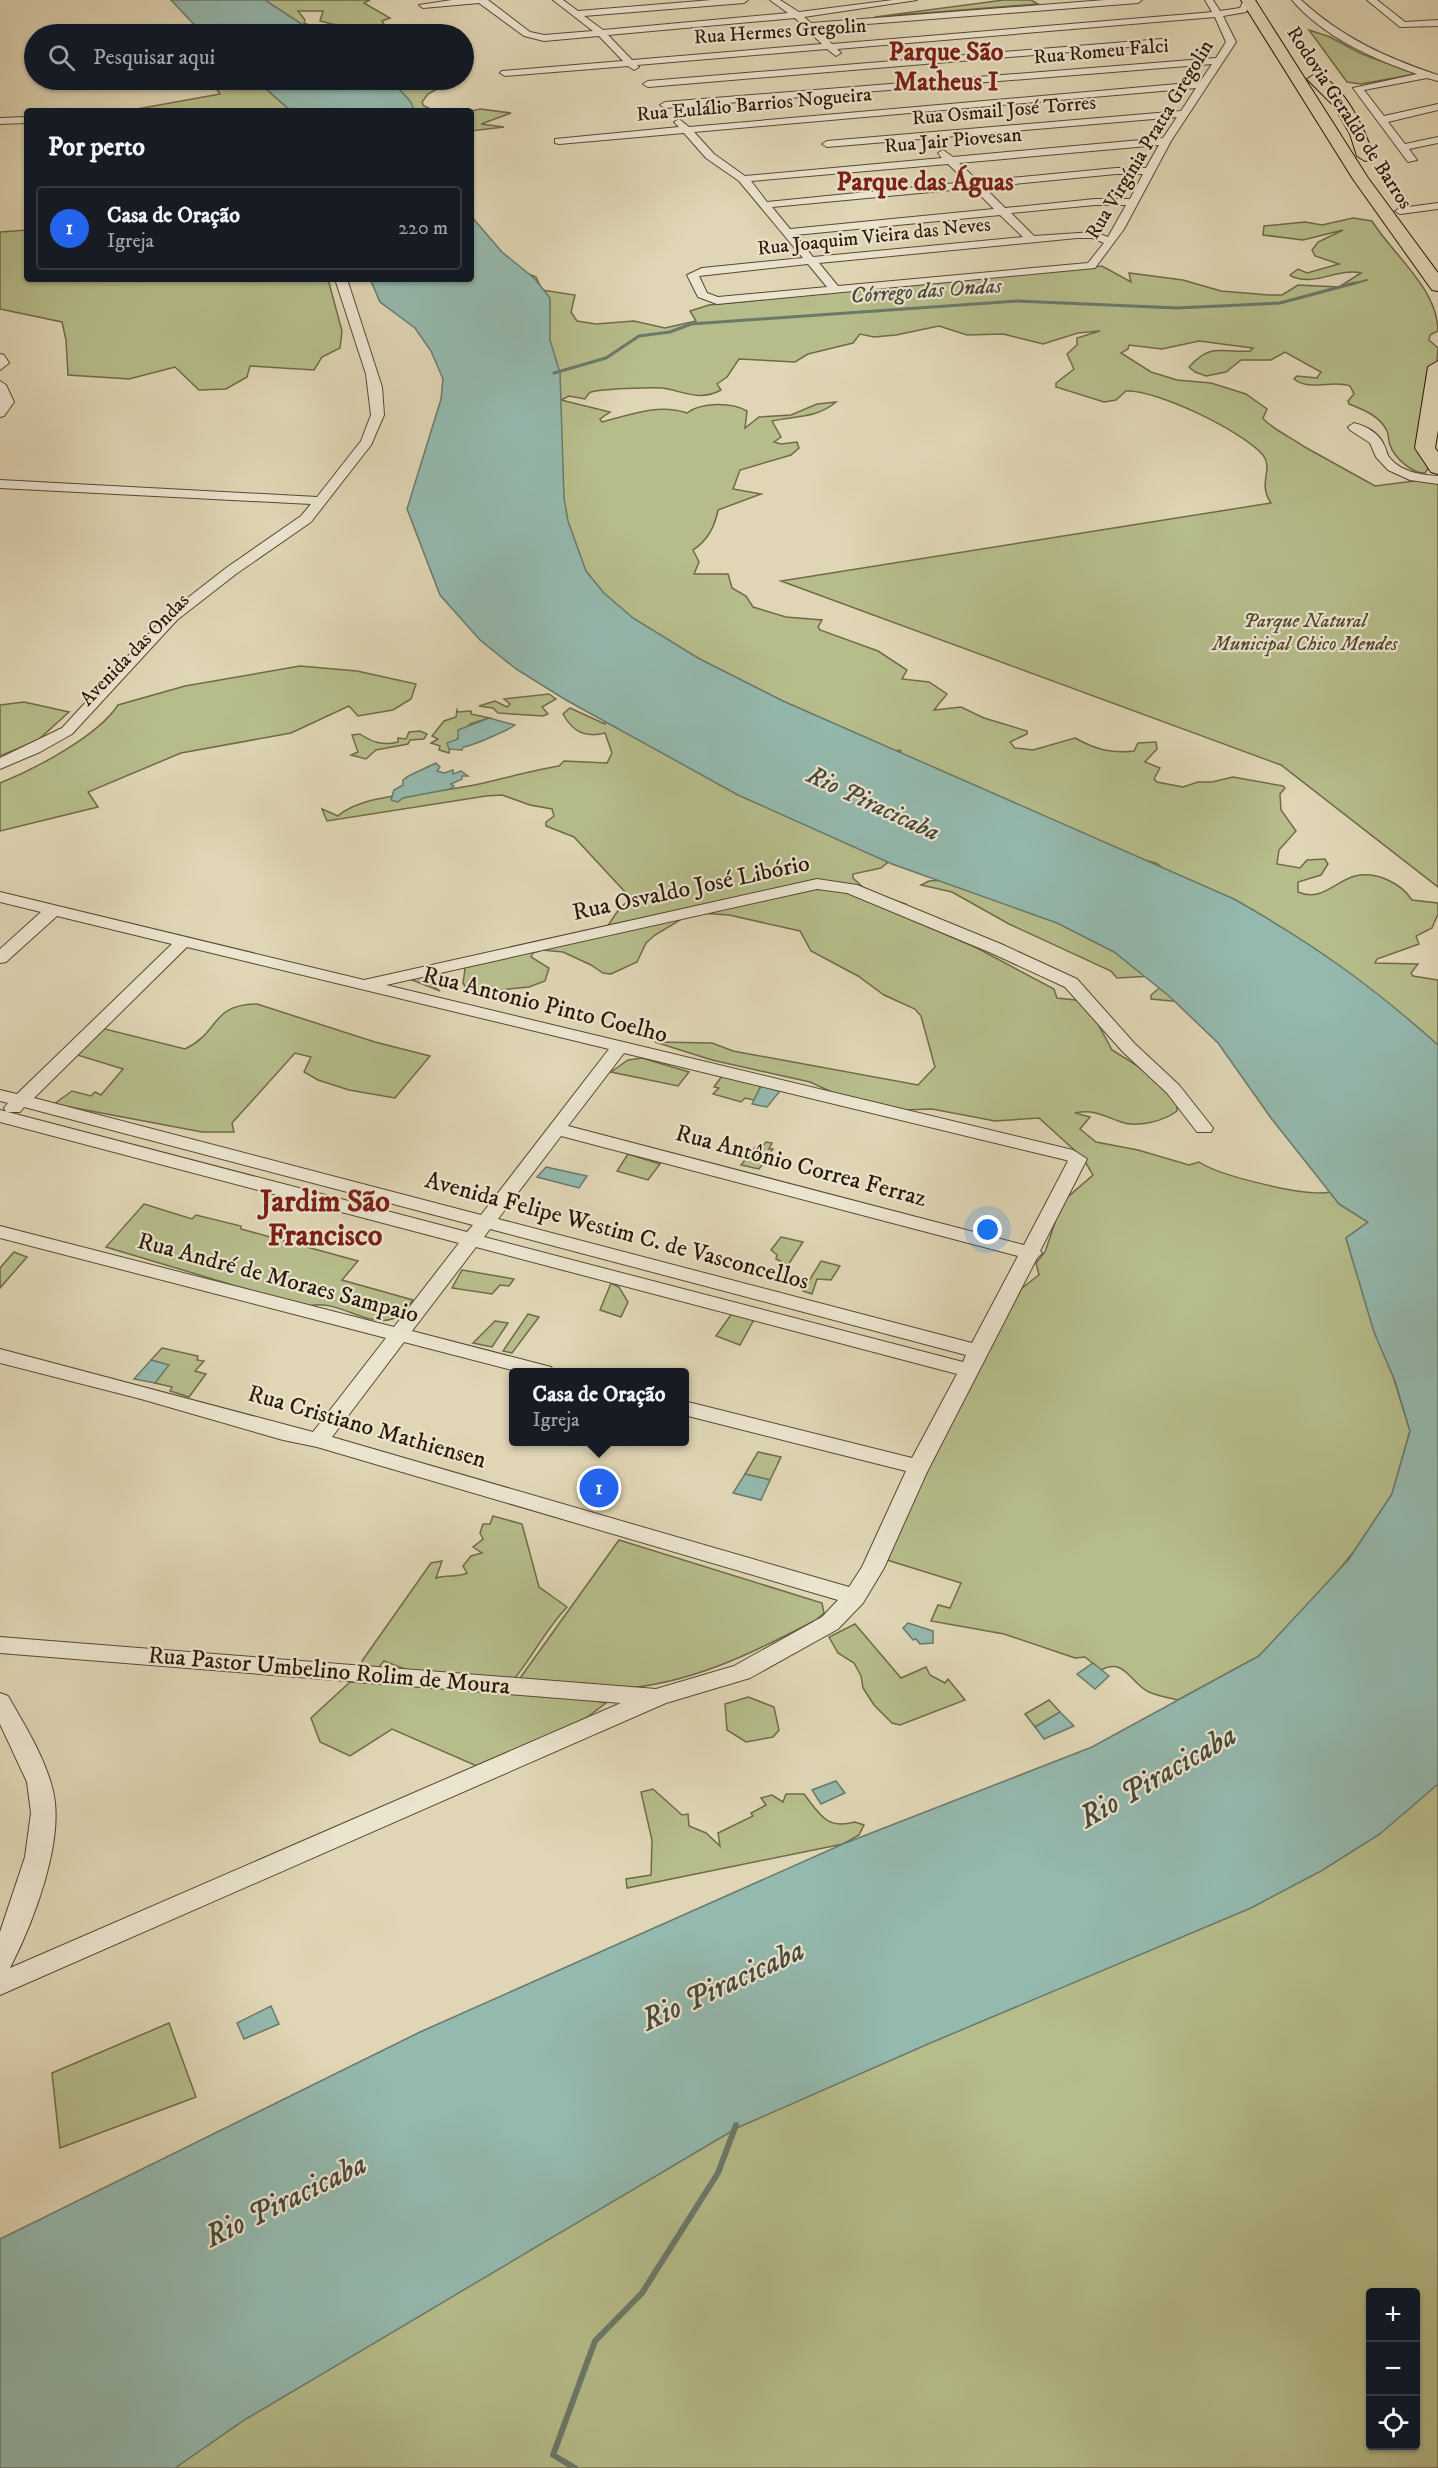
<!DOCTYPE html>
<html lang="pt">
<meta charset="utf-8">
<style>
body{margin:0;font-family:"IM FELL DW Pica",serif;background:#20242c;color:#f1f3f6}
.controls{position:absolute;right:18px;bottom:18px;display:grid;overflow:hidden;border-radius:6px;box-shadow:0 2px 4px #0004}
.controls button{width:54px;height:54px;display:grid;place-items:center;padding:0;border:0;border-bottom:2px solid #363941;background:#171b24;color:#f1f3f6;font:30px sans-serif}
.you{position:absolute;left:988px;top:1230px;width:21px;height:21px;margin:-15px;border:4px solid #fff;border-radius:50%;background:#1a73e8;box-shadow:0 0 0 9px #1a73e833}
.badge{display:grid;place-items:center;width:39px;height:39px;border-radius:50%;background:#2563eb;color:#fff;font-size:20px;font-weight:700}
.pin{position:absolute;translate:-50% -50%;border:3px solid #fff;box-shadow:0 2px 6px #0006}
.popup{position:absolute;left:509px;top:1368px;width:180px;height:78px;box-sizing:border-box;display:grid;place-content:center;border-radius:6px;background:#171b24;filter:drop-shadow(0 2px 4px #0005);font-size:20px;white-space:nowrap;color:#9ea1a6}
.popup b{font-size:22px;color:#f1f3f6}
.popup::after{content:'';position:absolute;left:50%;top:100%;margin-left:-12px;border:12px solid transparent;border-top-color:#171b24}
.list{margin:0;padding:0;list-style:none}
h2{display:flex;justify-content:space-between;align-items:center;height:78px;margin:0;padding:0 24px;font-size:26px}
h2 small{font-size:20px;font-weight:400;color:#9ea1a6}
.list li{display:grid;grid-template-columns:39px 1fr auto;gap:18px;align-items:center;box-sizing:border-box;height:84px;margin:0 12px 12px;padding:0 12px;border:2px solid #363941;border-radius:6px}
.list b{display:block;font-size:22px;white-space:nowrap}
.list p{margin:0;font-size:20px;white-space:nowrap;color:#9ea1a6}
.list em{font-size:20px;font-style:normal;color:#9ea1a6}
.icon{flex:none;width:33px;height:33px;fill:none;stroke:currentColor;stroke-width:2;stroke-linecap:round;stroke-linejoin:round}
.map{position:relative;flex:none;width:1438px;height:2468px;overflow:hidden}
.search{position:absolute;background:#171b24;box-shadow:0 2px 4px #0004;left:24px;top:24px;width:450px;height:66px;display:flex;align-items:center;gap:15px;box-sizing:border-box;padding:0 21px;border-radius:33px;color:#9ea1a6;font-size:22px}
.panel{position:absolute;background:#171b24;box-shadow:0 2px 4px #0004;left:24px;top:108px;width:450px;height:174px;border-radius:6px}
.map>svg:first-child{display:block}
.green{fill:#b6bd8b;stroke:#706a49;stroke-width:1.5;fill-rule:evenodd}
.water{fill:#94b9ae;stroke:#6a796b;stroke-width:1.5}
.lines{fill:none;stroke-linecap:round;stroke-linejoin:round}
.stream-far2{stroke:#6a796b;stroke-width:2}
.stream-far1{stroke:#6a796b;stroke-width:3}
.stream{stroke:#6a796b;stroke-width:6}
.minor-casing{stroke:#584832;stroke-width:2}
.trunk-casing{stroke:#2b1807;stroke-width:2}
.minor{fill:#ebe4cf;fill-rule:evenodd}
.trunk{fill:#e0d6b5;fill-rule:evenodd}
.labels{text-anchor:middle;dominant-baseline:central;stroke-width:4.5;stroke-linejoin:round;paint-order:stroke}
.far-street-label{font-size:20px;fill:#2b1807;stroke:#ebe4cf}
.far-park-label{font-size:20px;font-style:italic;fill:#554a2f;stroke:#ebe4cf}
.far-water-label{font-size:22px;font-style:italic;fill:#4a4839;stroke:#ebe4cf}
.street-label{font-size:24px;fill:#2b1807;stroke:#ebe4cf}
.far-district-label{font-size:26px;font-weight:bold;fill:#7a1f14;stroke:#ebe4cf}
.water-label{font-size:26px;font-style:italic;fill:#4a4839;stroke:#ebe4cf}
.district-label{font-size:30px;font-weight:bold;fill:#7a1f14;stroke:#ebe4cf}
.near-water-label{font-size:32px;font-style:italic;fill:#4a4839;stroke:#ebe4cf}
</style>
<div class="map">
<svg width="1438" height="2468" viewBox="0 0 1438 2468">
<rect width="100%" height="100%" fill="#e0d6b5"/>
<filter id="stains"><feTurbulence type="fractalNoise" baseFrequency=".00333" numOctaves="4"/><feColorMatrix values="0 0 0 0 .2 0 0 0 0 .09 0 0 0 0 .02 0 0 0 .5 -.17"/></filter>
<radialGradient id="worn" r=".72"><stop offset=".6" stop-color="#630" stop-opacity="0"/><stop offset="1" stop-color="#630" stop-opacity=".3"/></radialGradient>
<g class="green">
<polygon points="242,0 370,0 364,3 390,18 382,21 385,26 382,27 335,31 332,29 336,25 320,21 323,11 298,11 305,20 304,23 334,34 298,34"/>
<polygon points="1004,0 1031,0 1038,4 875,17"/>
<polygon points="1309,30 1330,37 1362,54 1416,74 1361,84 1347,82"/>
<polygon points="210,80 256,80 291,111 126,111 220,94"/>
<polygon points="373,80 443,80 446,84 428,94 422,102 424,106 435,111 394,111"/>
<polygon points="480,109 511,113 481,124 504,127 471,131 471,111"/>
<path d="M1353 218 1372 221C1393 255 1438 289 1438 331L1430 335 1429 340 1438 348 1429 467 1425 473C1412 474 1394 457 1390 445 1388 440 1389 435 1387 431 1380 416 1364 410 1349 404L1348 401 1354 394 1350 386C1333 379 1310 392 1294 379L1297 376 1317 378 1321 372 1285 352 1271 360H1241L1226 372 1206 376 1195 372 1189 367C1212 342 1220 353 1250 351L1253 348 1199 341 1162 349 1129 345 1128 349 1121 353 1151 372 1177 380 1211 383 1246 394 1267 409 1263 418C1266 425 1295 440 1303 446L1375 486 1438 478V887L1281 765 781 581 1271 503C1257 483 1274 469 1263 455 1244 432 1156 389 1126 391L1116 400 1104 402 1056 387V383L1074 369 1067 354 1077 345V338L1100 331 1078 333 1043 344 1003 334 967 335 939 326 896 335 874 337 860 334 853 343 808 354 795 362 739 359 727 377 717 384 721 390C699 402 683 391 662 388 652 387 600 389 591 392 588 393 587 396 585 399L569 396 561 400 610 412 600 419 602 422C630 415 658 403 687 413 701 402 732 402 747 411L745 428 759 417 791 415 817 404 836 402C818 418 794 416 772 421L781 437 774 442 781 444 797 442 799 448 791 455 740 470 733 489 761 494 718 510C715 526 707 541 693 550L699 562 694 574H728L732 588 746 596 753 607 786 617 822 620 818 627 820 630 878 651 907 670 902 679 929 682 947 694 934 710 961 707 984 718 1027 731V734L1010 742 1015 748 1033 750 1075 738C1095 749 1111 754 1134 751L1138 743 1156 742 1157 749 1145 762 1160 768 1154 779 1157 782 1183 787 1198 782H1212L1233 777 1283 786 1285 788 1280 794 1281 810 1296 831 1279 850 1277 864 1300 868 1307 860 1325 859 1328 864 1321 875 1298 882V892C1321 902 1334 882 1355 876 1376 871 1401 883 1412 900L1438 903V914L1432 928 1416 936 1419 944 1377 959 1375 963 1418 964 1411 973 1413 976 1438 980V1103L1193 891 1156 863 1093 848 906 762 900 750 883 754 700 672 563 569 531 275 536 277 542 290 575 295 571 312 577 321 596 324 634 321 665 328 696 321 690 311 709 305 1102 266 1131 282 1129 273 1183 280 1221 291 1269 295H1282L1298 285 1339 287 1361 273C1337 268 1317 286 1293 277L1290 275 1298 269 1307 273 1339 264 1315 256 1312 250 1318 242 1343 230 1303 240 1263 235 1264 226 1305 222 1322 225Z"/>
<polygon points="27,230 27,279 328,279 342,331 340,348 322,357 314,370 250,366 247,377 226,389 199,390 175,367 129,379 68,375 66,340 62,322 0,309 0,232"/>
<path d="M300 666 357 671 416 684 411 699 393 710 358 716 349 706 291 733 181 753 88 792 98 807 0 831V783C35 769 98 736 118 705L185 686Z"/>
<polygon points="549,694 556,699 542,707 548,714 543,716 498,713 493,708 479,706 495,701 507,707 510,704 504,699"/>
<polygon points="24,702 69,712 38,740 0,756 0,705"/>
<path d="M570 708 605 724V715L885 860 887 863 881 868 853 874V878L868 892 906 904 912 920 975 947 1054 989 1057 998 1085 1001 1100 1018 1098 1024 1112 1050 1152 1075 1177 1104V1111C1164 1121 1137 1128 1121 1122 1104 1116 1095 1109 1075 1113L1090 1117 1080 1129 1096 1142 1138 1150 1189 1165 1199 1162C1220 1176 1306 1197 1330 1192L1339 1204 1368 1222 1346 1238 1373 1327 1392 1373 1410 1431 1392 1494 1355 1550 1321 1592 1259 1656 1178 1700C1169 1698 1158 1696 1149 1692 1131 1684 1125 1657 1101 1670L1085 1657 1075 1658 1004 1634 931 1621 938 1605 950 1608 961 1583 887 1560 932 1459 1010 1308 1022 1288 1039 1275 1036 1263 1045 1252 1062 1202 1093 1175 1083 1158 1039 1118 995 1121 932 1109 904 1110 847 1099 810 1082 712 1060 655 1042 712 1043 733 1051 918 1085 935 1067 921 1016 915 1009 884 995 858 976 811 951 800 931 729 915 699 913 685 917 655 935 646 943 637 962 611 974 603 973 591 965 563 952 542 950 533 953 531 957 549 968 545 981 529 987 469 993 463 983 465 969 462 967 426 978V981L440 991 402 976 601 936 619 909 629 900 626 893 574 837 546 826V822L554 816 552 809 530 805 502 795 486 796 327 821 322 809 338 816C364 793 429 794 463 787 495 782 526 771 559 766L564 761 607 763 612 753 605 733C585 738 573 732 563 714Z"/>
<polygon points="457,710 458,712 471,711 471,714 489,718 470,724 450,747 449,753 439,750 440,746 431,743 438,739 432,736 444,721 456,717"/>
<path d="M420 731 427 734 424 739 410 740 408 744 376 750 366 759 351 755 358 752 352 735 360 734C372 742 383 746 398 742V738L406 739 409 732Z"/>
<polygon points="961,879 988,889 1050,905 1073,921 1126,942 1201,995 1211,1009 1209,1016 1182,1002 1151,999 1151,995 1163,985 1152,976 1117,978 1111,971 1009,924 952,892 921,885 929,881"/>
<path d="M257 1004 375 1042 430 1056 395 1098 349 1090 318 1080 304 1072 311 1057 295 1053 232 1123 234 1132H202L54 1104 72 1091 91 1096 95 1092 101 1095 123 1069 74 1054 101 1028 185 1049C222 1031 209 1005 257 1004Z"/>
<polygon points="642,1058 689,1072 678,1086 611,1072 628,1060"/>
<polygon points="722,1076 761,1086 754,1100 745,1098 741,1102 713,1094 719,1088 714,1087"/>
<polygon points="766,1142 772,1143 769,1149 773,1149 759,1169 741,1165 755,1147 761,1148"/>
<polygon points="628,1154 660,1164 648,1180 617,1171"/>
<path d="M144 1204 192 1219 196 1215 241 1226V1229L358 1261 342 1280 413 1300C384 1349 342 1293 306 1307L106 1247Z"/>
<polygon points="781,1237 803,1242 788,1265 776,1259 777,1255 771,1250"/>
<polygon points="14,1252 27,1257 0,1288 0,1268"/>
<polygon points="821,1261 840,1266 831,1280 817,1279 812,1294 803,1291"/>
<polygon points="462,1270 514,1279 509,1286 500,1285 492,1294 452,1288"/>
<polygon points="611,1283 619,1287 628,1302 621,1317 600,1310"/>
<polygon points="735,1309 757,1314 740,1345 716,1336"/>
<polygon points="528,1314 539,1317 512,1353 503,1351"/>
<polygon points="495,1321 508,1323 492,1347 473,1343"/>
<polygon points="162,1348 198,1356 197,1360 204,1361 195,1371 206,1374 189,1397 170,1391 172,1387 155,1383 168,1365 151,1360"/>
<polygon points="758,1452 781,1457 770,1480 745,1474"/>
<path d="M493 1516 522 1524 539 1587 567 1607C546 1629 533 1656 514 1679L415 1673 384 1661 375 1672 364 1669 362 1661 431 1563 442 1561 436 1578C447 1574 457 1578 467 1573L463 1566 471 1556 482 1553 473 1547 483 1539 480 1533 483 1524H490Z"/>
<path d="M619 1540 822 1603 824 1613 816 1620C753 1653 687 1686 614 1689 583 1690 550 1684 518 1681Z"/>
<polygon points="855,1624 901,1678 926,1667 930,1675 945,1683 948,1679 965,1700 900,1725 892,1723 874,1705 863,1688 861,1676 854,1663 838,1653 829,1637"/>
<path d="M1438 1679V2468H73ZM1370 2292H1416V2446H1370Z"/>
<polygon points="350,1682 578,1698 606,1703 586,1718 479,1767 392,1729 350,1756 320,1742 311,1718"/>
<polygon points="748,1697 774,1707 779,1730 773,1737 746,1742 727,1730 725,1704"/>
<polygon points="1049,1700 1060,1712 1035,1727 1025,1714"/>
<path d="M653 1789 682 1815 688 1814 689 1826 706 1833 720 1846 718 1833 753 1816 751 1813 766 1805 761 1798 772 1795 783 1802 786 1794H804C820 1815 827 1830 855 1822L864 1825 859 1835 843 1844 627 1888 626 1879 651 1875 652 1840 641 1792Z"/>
<polygon points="169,2023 196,2097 60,2148 52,2073"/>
</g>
<g class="water">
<polygon points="171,0 265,0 317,34 203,34"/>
<polygon points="256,80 391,80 410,101 415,111 291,111"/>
<path d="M471 216 502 252 534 278 550 298V340L560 373 564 498 568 521 586 571 604 593 633 618 698 658 783 701 1234 899C1312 943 1371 985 1438 1045V1784L1380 1834 1321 1871 1251 1908 928 2044 737 2128 246 2419 175 2468H0V2239L420 2032 843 1844 1092 1747 1259 1656 1349 1559 1392 1494 1410 1431 1395 1381 1374 1332 1346 1238 1368 1222 1339 1204 1271 1118 1218 1043 1169 996 1114 952 1057 923 892 864 738 795 566 700 516 669 480 640 440 595 407 509 441 399 443 379 431 351 415 328 380 302 370 279H471Z"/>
<path d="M489 718 515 725C509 730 472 746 463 747L462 750 449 749 447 743 458 739V730Z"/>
<path d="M436 763 440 767 437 771 444 773 453 770V774L461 771 468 776H462V779L451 784 454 786 450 789 403 798 398 802 391 800 394 790 403 785V780C409 774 427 768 436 763Z"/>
<polygon points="761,1086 780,1091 767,1107 752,1104"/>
<polygon points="546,1167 587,1176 579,1188 537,1177"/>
<polygon points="151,1360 169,1365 155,1383 134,1379"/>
<polygon points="745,1474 770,1480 761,1500 733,1493"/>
<polygon points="908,1623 933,1631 933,1643 920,1644 916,1639 913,1640 903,1628"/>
<polygon points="1093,1663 1109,1676 1095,1689 1077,1674"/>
<polygon points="1060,1712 1074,1726 1044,1739 1035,1727"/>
<polygon points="836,1781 845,1793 821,1804 812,1790"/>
<polygon points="271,2006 279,2024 244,2039 237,2023"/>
</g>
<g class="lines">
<polyline class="stream-far2" points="1349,285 1367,280"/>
<polyline class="stream-far1" points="554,373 606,358 639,336 670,332 691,324 1017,301 1177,308 1280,303 1355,283"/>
<polyline class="stream" points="575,2468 553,2455 595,2341 642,2293 718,2173 736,2125"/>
<defs>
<g id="minor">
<path d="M452 0H488L530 32 544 35 593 31 553 0H563L578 11 712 0H748L744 3 584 16 603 30 788 13 770 0H780L799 12 893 0H917L804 17 811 23 1105 0H1142L1138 3 816 28 832 44 1202 13 1212 12 1205 0H1213L1220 11 1240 8 1244 0H1252L1246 12 1223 16 1236 42 1171 141 1124 229 1095 268 717 304 698 297 687 275 702 268 803 258 739 181 706 158 684 133 559 144 555 143V139L679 127 674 122 679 119 689 127 1200 82 1212 64 665 108 660 105 665 102 1216 58 1226 42 1215 17 837 49 841 53 836 56 827 49 637 65 639 67 634 70 628 66 505 76 500 73 502 71 623 61 599 36 544 41 524 36 479 3 423 8 419 5ZM795 18 822 44 632 60 608 35ZM1196 88 1181 111 827 141 822 144 827 147 1177 117 1163 138 953 157 943 150 938 153 942 158 745 176 714 154 694 132ZM1159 145 1146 168H1116L978 181 959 163ZM948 164 967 182 767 202 751 181ZM1116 174H1143L1130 199H1095L1005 208 984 187ZM973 188 994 209 790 229 772 207ZM1095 205H1126L1108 237 1094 232 1034 236 1011 213ZM1000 215 1023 237 813 257 795 235ZM1077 238H1092L1104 243 1088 263 838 286 819 263ZM808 264 827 287 718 297 707 293 699 276Z"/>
<path d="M1292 0H1301C1341 37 1386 58 1438 75V81L1427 78 1364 90 1384 116 1438 104V110L1388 122 1405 144 1438 137V143L1409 149 1417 160 1408 162 1353 88 1417 74C1371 58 1324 37 1292 0Z"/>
<polygon points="1367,0 1377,0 1405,22 1438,20 1438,26 1400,27"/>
<polygon points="1162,39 1165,40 1165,44 648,87 643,84 648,81"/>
<polygon points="27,117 27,123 0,124 0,118"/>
<polygon points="1438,203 1438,209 1400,214 1395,211 1400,208"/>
<polygon points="335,279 347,279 382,387 384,415 371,445 311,522 236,574 177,620 72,734 40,752 0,769 0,758 62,728 167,614 226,568 301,516 311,504 0,488 0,480 317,497 361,441 371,415 366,374"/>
<polygon points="0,354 4,355 9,363 0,370"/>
<polygon points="0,381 6,385 14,402 4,416 0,417"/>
<path d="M1354 423C1366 426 1379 433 1384 445 1387 450 1386 454 1390 458 1401 472 1421 475 1438 476V484L1410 480 1388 470 1376 457 1370 443 1350 430 1348 427Z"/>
<path d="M817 879 857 885 1001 944 1077 979 1135 1044 1179 1085 1213 1128 1211 1132H1197L1167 1093 1123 1052 1065 987 989 952 847 893 817 889 386 985 1073 1150 1087 1159 1040 1251 1042 1253 1037 1258 927 1472 884 1568 863 1603 838 1629 750 1678 666 1703 0 1995V1932L25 1857 31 1813 27 1782 0 1724V1693L8 1696C25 1726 45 1757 53 1791 65 1841 33 1923 10 1968L621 1703 0 1653V1637L656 1689 734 1666 822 1617 838 1600 317 1447 283 1440 141 1399 0 1363V1349L313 1432 386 1338 0 1238V1226L394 1327 459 1243 0 1122V1110L467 1232 473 1225 24 1107 20 1112H6L4 1108 8 1103 0 1101V1090L17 1094 172 944 57 916 6 962 0 963V949L41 912 0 902V892L364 980ZM187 947 609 1049 481 1215 34 1098ZM624 1053 1066 1160 1068 1161 1024 1245 568 1126ZM561 1136 1018 1256 972 1343 498 1219ZM490 1229 966 1355 963 1362 484 1237ZM476 1247 957 1374 912 1458 684 1401V1415L906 1471 862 1567 849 1587 332 1437 404 1342 520 1372H554L551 1367 412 1331Z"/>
</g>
<g id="trunk">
<polygon points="1241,0 1255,0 1368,178 1438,273 1438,291 1432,290 1353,179"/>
<path d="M1315 74C1343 81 1366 131 1373 156L1371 159 1365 161 1357 156 1350 134 1334 106 1307 79Z"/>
<polygon points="1438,361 1438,430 1435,448 1438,452 1438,474 1431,472 1415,448 1428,367"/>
</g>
</defs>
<use href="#minor" class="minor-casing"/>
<use href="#trunk" class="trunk-casing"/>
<use href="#minor" class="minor"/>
<use href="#trunk" class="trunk"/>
</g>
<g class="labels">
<g class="far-street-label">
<text transform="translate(780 32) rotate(-4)">Rua Hermes Gregolin</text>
<text transform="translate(1101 52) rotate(-5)">Rua Romeu Falci</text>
<text transform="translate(754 105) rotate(-5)">Rua Eulálio Barrios Nogueira</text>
<text transform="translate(1004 111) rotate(-5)">Rua Osmail José Torres</text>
<text transform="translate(1349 118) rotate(57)">Rodovia Geraldo de Barros</text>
<text transform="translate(1150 140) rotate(-59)">Rua Virgínia Pratta Gregolin</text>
<text transform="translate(953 141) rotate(-5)">Rua Jair Piovesan</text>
<text transform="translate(874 237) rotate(-6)">Rua Joaquim Vieira das Neves</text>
<text transform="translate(135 650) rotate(-46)">Avenida das Ondas</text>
</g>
<g class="far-park-label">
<text x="1305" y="621">Parque Natural<tspan x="1305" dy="23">Municipal Chico Mendes</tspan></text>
</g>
<g class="far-water-label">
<text transform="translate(926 291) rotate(-4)">Córrego das Ondas</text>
</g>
<g class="street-label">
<text transform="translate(691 888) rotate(-12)">Rua Osvaldo José Libório</text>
<text transform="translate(545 1005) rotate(14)">Rua Antonio Pinto Coelho</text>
<text transform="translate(801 1166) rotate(15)">Rua Antônio Correa Ferraz</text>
<text transform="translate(617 1231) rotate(15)">Avenida Felipe Westim C. de Vasconcellos</text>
<text transform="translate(278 1278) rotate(15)">Rua André de Moraes Sampaio</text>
<text transform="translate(367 1427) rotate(16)">Rua Cristiano Mathiensen</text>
<text transform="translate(329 1671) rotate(5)">Rua Pastor Umbelino Rolim de Moura</text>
</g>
<g class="far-district-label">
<text x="946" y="52">Parque São<tspan x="946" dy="30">Matheus I</tspan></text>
<text x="925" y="182">Parque das Águas</text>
</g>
<g class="water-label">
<text transform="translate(873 804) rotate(25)">Rio Piracicaba</text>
</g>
<g class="district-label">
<text x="325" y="1202">Jardim São<tspan x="325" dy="34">Francisco</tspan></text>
</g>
<g class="near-water-label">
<text transform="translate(1158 1777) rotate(-30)">Rio Piracicaba</text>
<text transform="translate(723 1986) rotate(-25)">Rio Piracicaba</text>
<text transform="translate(286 2201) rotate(-26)">Rio Piracicaba</text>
</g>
</g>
<rect width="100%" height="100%" filter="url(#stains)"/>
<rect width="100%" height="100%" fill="url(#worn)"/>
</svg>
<div class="controls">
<button>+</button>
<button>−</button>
<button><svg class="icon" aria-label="locate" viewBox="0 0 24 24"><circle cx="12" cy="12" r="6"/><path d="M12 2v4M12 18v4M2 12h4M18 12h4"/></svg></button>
</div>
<div class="you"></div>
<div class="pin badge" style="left:599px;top:1488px">1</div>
<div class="popup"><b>Casa de Oração</b>Igreja</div>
<div class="search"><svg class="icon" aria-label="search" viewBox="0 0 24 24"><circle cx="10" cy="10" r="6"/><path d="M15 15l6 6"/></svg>Pesquisar aqui</div>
<section class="panel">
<h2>Por perto<small></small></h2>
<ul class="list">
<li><span class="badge">1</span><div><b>Casa de Oração</b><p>Igreja</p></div><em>220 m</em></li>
</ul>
</section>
</div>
